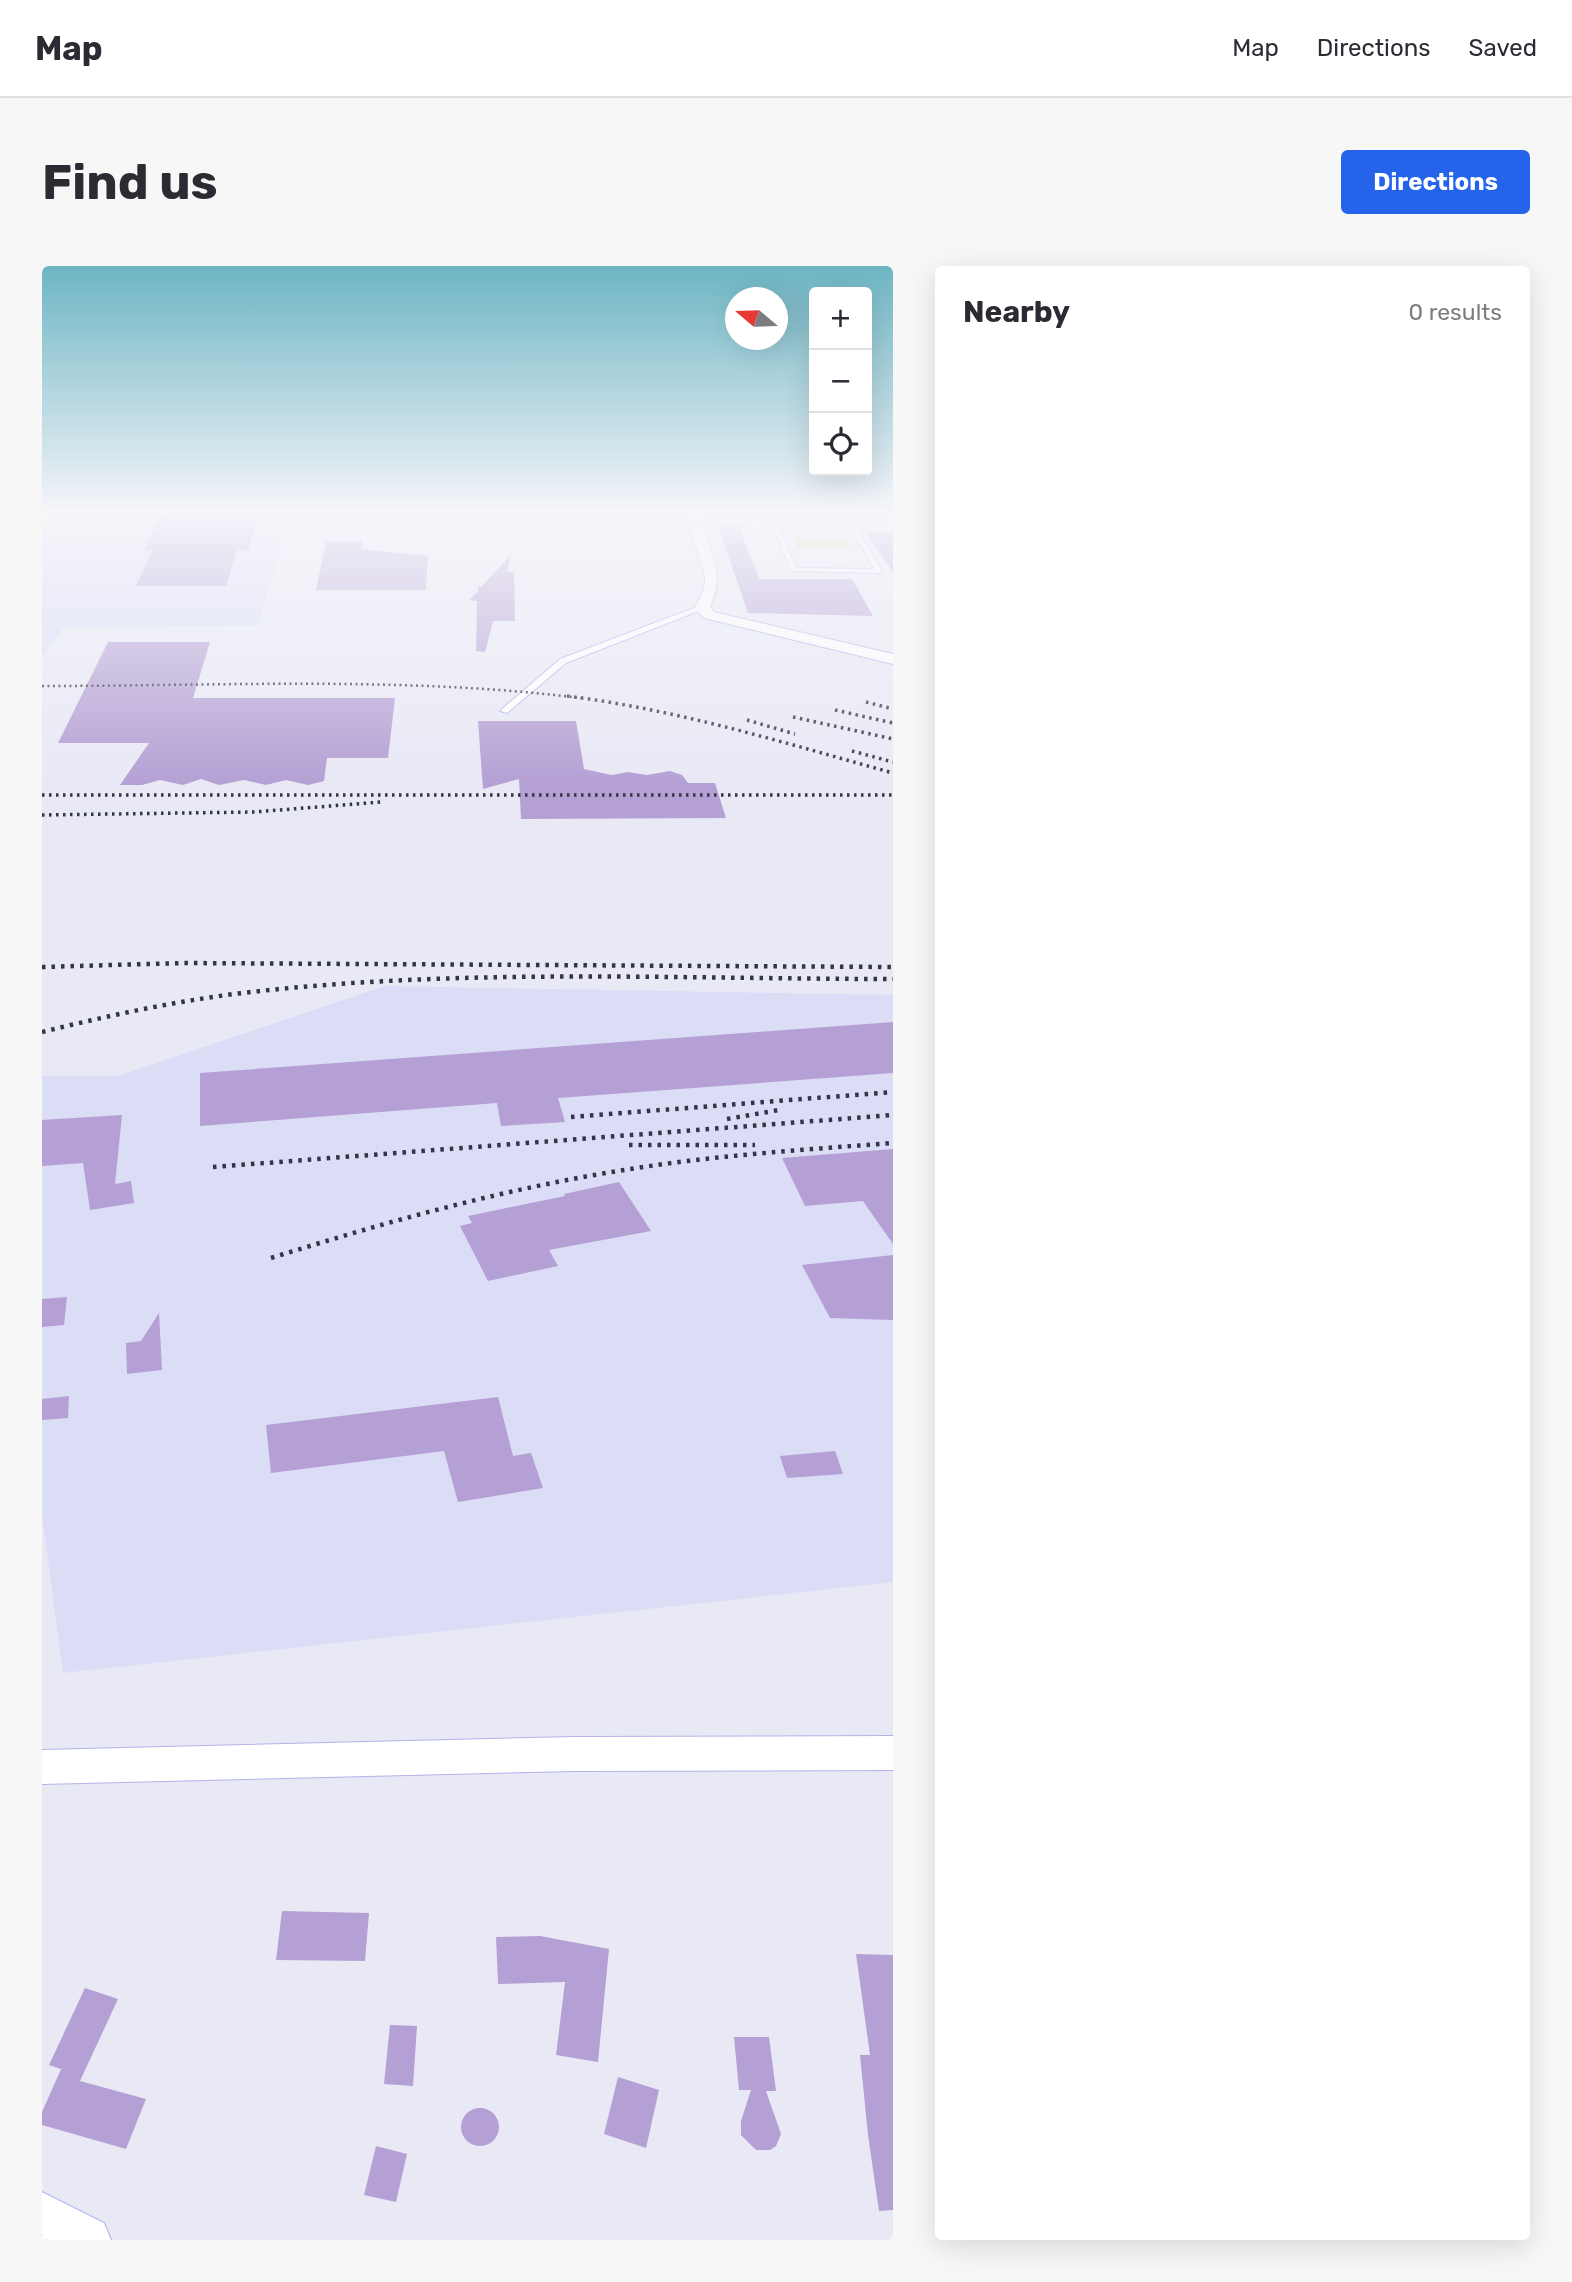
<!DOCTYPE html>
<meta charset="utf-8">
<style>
body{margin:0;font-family:Rubik,sans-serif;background:#f7f7f7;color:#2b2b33}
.controls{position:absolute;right:21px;top:21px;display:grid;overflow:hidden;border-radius:7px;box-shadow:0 7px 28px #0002}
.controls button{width:63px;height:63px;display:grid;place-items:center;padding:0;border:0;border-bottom:2px solid #e1e1e2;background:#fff;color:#2b2b33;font:35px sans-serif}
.compass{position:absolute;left:683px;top:21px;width:63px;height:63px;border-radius:50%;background:#fff;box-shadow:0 7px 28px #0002;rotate:289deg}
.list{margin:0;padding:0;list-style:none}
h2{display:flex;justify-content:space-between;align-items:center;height:91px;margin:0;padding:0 28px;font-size:30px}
h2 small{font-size:23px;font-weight:400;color:#7c7c81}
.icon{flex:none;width:38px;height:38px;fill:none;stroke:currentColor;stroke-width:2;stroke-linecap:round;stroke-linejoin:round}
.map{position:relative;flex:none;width:851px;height:1974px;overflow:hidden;border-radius:7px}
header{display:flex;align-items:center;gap:42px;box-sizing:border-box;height:98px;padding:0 35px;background:#fff;border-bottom:2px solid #e1e1e2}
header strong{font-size:33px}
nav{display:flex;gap:38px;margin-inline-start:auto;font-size:24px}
.intro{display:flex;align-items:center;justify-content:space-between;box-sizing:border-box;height:168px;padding:0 42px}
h1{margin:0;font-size:49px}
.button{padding:18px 32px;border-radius:7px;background:#2563eb;color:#fff;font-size:24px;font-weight:700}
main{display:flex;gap:42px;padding:0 42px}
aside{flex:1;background:#fff;border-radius:7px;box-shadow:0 7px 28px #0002}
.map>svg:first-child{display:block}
.built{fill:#dbdcf6}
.green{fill:#dcd48e}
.building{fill:#b4a0d4}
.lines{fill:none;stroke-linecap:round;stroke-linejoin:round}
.lane-casing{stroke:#b1b3ea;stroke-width:2}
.street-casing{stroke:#b1b3ea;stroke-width:2}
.lane{fill:#fff;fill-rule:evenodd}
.street{fill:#fff;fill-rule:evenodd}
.rail-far2{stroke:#343448;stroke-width:2.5;stroke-dasharray:2 3.5;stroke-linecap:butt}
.rail-far1{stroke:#343448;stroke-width:3.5;stroke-dasharray:2.5 4.5;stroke-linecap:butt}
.rail{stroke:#343448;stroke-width:4.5;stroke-dasharray:3.5 6;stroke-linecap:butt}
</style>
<header>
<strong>Map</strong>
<nav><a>Map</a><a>Directions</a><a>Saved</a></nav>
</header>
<div class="intro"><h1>Find us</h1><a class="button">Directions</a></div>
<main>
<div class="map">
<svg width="851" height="1974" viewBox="0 0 851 1974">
<rect width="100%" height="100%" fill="#e8e9f5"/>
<g class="built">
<polygon points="86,243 274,243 270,255 246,256 216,360 22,361 0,390 0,263 75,264"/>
<polygon points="343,720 851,729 851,1316 21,1407 0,1249 0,810 76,810"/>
</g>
<polygon class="green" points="751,272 803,273 809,283 755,282"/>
<g class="building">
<polygon points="122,243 218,243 206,284 195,284 184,320 94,320 110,285 102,285"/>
<polygon points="676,260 698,263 717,313 810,313 831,350 706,347"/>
<polygon points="824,267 851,267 851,306"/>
<polygon points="284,275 320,275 320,283 386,290 384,324 274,324"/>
<polygon points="469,289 465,305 472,306 473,355 451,355 443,386 434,385 435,335 427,334 436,325 436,320 439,321"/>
<polygon points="66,376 168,376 151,432 353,432 346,492 285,492 282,515 266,519 244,514 224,519 202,514 177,519 159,513 141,519 118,514 100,519 78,519 107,477 16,477"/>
<polygon points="436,455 534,455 542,503 570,509 586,506 605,509 628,505 640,509 646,517 673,517 684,552 479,553 477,513 441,523"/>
<polygon points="851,756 851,807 516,832 523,856 459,860 455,837 158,860 158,807"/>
<polygon points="80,849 73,918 89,915 92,937 48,944 41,897 0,900 0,854"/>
<polygon points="851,883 851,978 821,935 763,940 740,892"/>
<polygon points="577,916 609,965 507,984 516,1000 446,1015 418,960 430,957 426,950 523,930 522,928"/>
<polygon points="851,989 851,1054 788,1052 760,999"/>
<polygon points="25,1031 22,1059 0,1061 0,1033"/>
<polygon points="117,1047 120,1104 85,1108 84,1077 99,1075"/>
<polygon points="27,1130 26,1152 0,1154 0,1133"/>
<polygon points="456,1131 471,1190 489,1187 501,1222 416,1236 402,1185 229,1207 224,1159"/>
<polygon points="793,1185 801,1208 745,1212 738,1190"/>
<polygon points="240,1645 327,1647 323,1695 234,1694"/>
<polygon points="498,1670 567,1683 556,1796 514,1789 523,1716 456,1718 454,1671"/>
<polygon points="814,1688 851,1689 851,1944 837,1945 826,1869 818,1789 828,1789"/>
<polygon points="43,1722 76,1733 38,1815 104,1833 84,1883 0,1859 0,1846 19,1803 7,1799"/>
<polygon points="348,1759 375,1760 371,1820 342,1818"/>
<polygon points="692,1771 727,1771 734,1825 724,1825 739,1868 734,1880 728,1884 714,1884 699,1869 699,1855 709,1824 697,1824"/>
<polygon points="576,1811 617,1824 604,1882 562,1868"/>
<circle cx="438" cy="1861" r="19"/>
<polygon points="334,1880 365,1888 354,1936 322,1929"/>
</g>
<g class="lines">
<defs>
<g id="lane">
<polygon points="731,259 736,260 754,302 832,303 808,260 813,259 840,305 837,307 749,305"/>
<polygon points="657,340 664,342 524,397 465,447 458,445 518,393"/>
</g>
<g id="street">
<path d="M643 243H655L657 249 733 256H851V264H733L660 256C670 290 683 307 668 341L672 346 851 388V398L662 352 653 342 662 323 663 311Z"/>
<polygon points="851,1470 851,1504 532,1505 0,1518 0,1484 532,1471"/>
<polygon points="0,1926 62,1957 69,1974 0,1974"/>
</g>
</defs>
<use href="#lane" class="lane-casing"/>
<use href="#street" class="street-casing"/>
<use href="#lane" class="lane"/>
<use href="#street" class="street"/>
<path class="rail-far2" d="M0 420C179 420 361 410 539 432"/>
<g class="rail-far1">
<path d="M525 430C637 444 743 477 851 507"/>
<polyline points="824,436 851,443"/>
<polyline points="793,444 851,457"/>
<polyline points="751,451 851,473"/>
<polyline points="705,454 753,468"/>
<polyline points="810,485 851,496"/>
<polyline points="0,529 851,529"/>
<polyline points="0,549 212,546 339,536"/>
</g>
<g class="rail">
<polyline points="0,701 141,697 851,701"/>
<path d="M0 766C69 749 138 734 209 726 421 702 637 713 851 713"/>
<polyline points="529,851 851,826"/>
<polyline points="685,853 737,844"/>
<polyline points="587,879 713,879"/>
<polyline points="171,901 851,849"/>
<path d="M229 992C341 957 454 925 570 906 663 890 757 884 851 877"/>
</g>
</g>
<linearGradient id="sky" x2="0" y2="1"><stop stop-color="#6db5c3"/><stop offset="0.47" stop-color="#f5f5fa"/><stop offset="1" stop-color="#f5f5fa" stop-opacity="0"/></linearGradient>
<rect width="851" height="519" fill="url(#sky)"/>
</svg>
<div class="controls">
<button>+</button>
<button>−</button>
<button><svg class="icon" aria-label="locate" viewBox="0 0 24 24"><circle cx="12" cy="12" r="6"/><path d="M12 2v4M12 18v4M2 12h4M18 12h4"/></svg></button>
</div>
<svg class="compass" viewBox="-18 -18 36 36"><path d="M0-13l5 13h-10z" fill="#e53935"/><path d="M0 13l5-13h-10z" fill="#7c7c81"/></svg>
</div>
<aside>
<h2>Nearby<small>0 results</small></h2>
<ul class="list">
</ul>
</aside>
</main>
